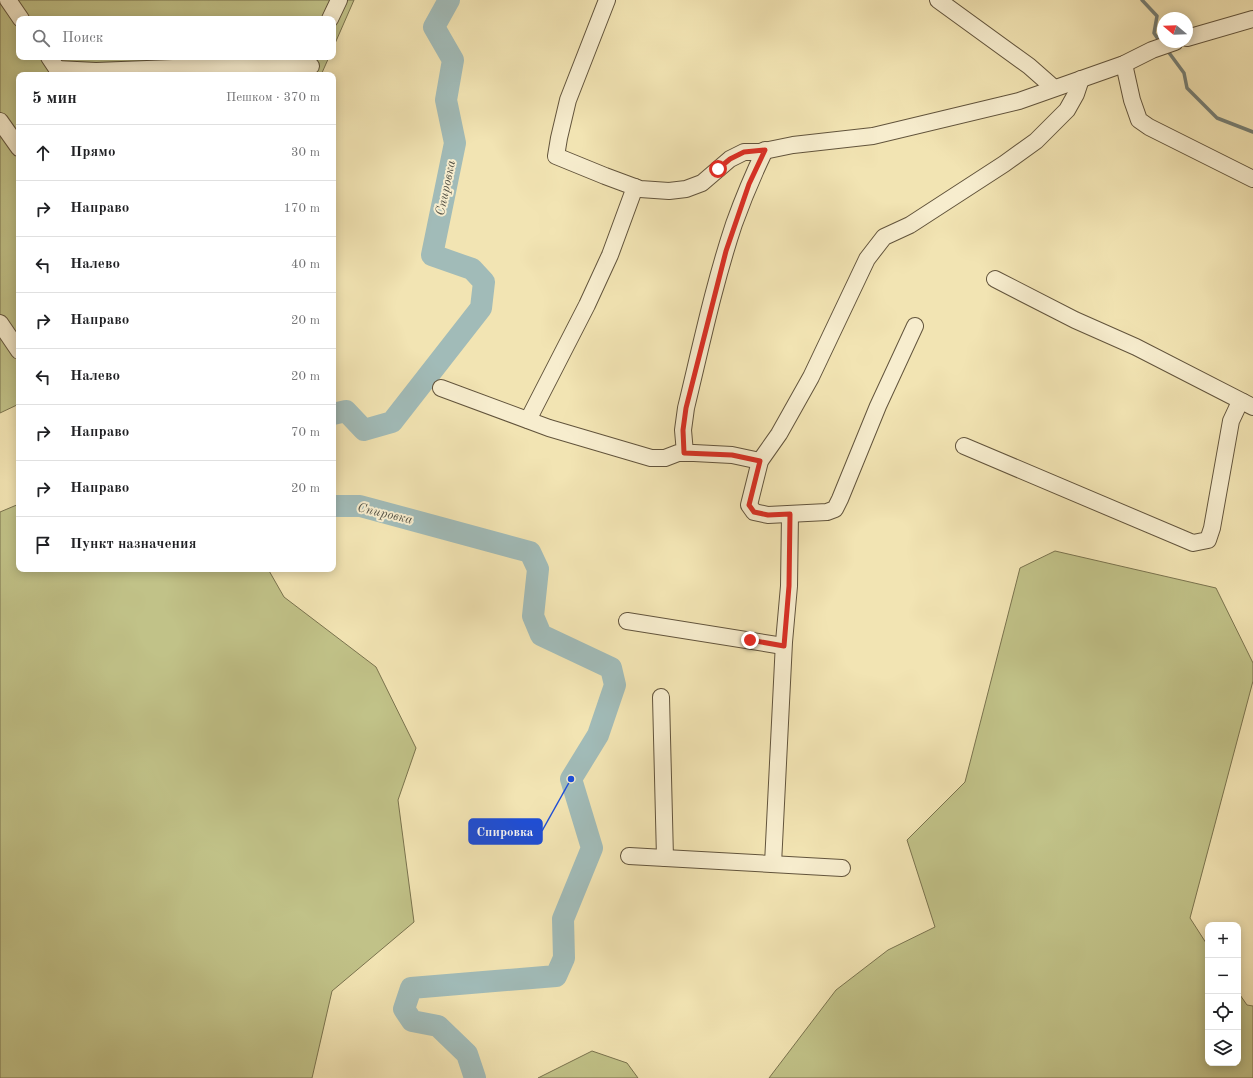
<!DOCTYPE html>
<html lang="ru">
<meta charset="utf-8">
<style>
body{margin:0;font-family:"Old Standard TT",serif;background:#f2f2f2;color:#202124}
.controls{position:absolute;right:12px;bottom:12px;display:grid;overflow:hidden;border-radius:8px;box-shadow:0 2px 10px #0003}
.controls button{width:36px;height:36px;display:grid;place-items:center;padding:0;border:0;border-bottom:1px solid #e0e0e0;background:#fff;color:#202124;font:20px sans-serif}
.compass{position:absolute;left:1157px;top:12px;width:36px;height:36px;border-radius:50%;background:#fff;box-shadow:0 2px 10px #0003;rotate:289deg}
.stop{position:absolute;width:12px;height:12px;margin:-9px;border:3px solid #d93025;border-radius:50%;background:#fff}
.stop.end{background:#d93025;border-color:#fff;box-shadow:0 1px 4px #0008}
.list{margin:0;padding:0;list-style:none}
h2{display:flex;justify-content:space-between;align-items:center;height:52px;margin:0;padding:0 16px;font-size:17px}
h2 small{font-size:13px;font-weight:400;color:#757577}
.list li{display:grid;grid-template-columns:26px 1fr auto;gap:12px;align-items:center;box-sizing:border-box;height:56px;padding:0 16px;border-top:1px solid #e0e0e0}
.list b{display:block;font-size:15px;white-space:nowrap}
.list em{font-size:13px;font-style:normal;color:#757577}
.icon{flex:none;width:22px;height:22px;fill:none;stroke:currentColor;stroke-width:2;stroke-linecap:round;stroke-linejoin:round}
.map{position:relative;flex:none;width:1253px;height:1078px;overflow:hidden}
.search{position:absolute;background:#fff;box-shadow:0 2px 10px #0003;left:16px;top:16px;width:320px;height:44px;display:flex;align-items:center;gap:10px;box-sizing:border-box;padding:0 14px;border-radius:8px;color:#757577;font-size:15px}
.panel{position:absolute;background:#fff;box-shadow:0 2px 10px #0003;left:16px;top:72px;width:320px;height:500px;border-radius:8px}
.map>svg:first-child{display:block}
.green{fill:#c1c288;stroke:#7a734e}
.lines{fill:none;stroke-linecap:round;stroke-linejoin:round}
.stream{stroke:#757f76;stroke-width:3.5}
.river{stroke:#a1bbb8;stroke-width:22}
.minor-casing{stroke:#62543c;stroke-width:18}
.minor{stroke:#f7edce;stroke-width:16}
.route{stroke:#d93025;stroke-width:5}
.labels{text-anchor:middle;dominant-baseline:central;stroke-width:4;stroke-linejoin:round;paint-order:stroke}
.water-label{font-size:13px;font-style:italic;fill:#535145;stroke:#f7edce}
.leader{fill:none;stroke:#1d4ed8;stroke-width:1.5}
.callout-dot{fill:#1d4ed8;stroke:#f7edce;stroke-width:1.5}
.callout{fill:#1d4ed8;stroke:#1d4ed8;stroke-width:1.5}
.callout-label{font-size:13px;text-anchor:middle;font-weight:bold;fill:#fff}
</style>
<div class="map">
<svg width="1253" height="1078" viewBox="0 0 1253 1078">
<rect width="100%" height="100%" fill="#f2e4b3"/>
<filter id="stains"><feTurbulence type="fractalNoise" baseFrequency=".005" numOctaves="4"/><feColorMatrix values="0 0 0 0 .2 0 0 0 0 .09 0 0 0 0 .02 0 0 0 .5 -.17"/></filter>
<radialGradient id="worn" r=".72"><stop offset=".6" stop-color="#630" stop-opacity="0"/><stop offset="1" stop-color="#630" stop-opacity=".3"/></radialGradient>
<g class="green">
<polygon points="0,0 354,0 333,48 333,19 19,19 19,57 329,57 321,75 19,75 19,404 0,413"/>
<polygon points="19,504 19,569 268,569 284,597 376,667 416,748 398,800 414,922 332,991 312,1078 0,1078 0,512"/>
<polygon points="1055,551 1216,588 1253,663 1253,681 1190,918 1208,946 1208,1063 1238,1063 1238,992 1247,1005 1253,1006 1253,1078 769,1078 836,990 888,950 935,927 907,840 965,782 1020,568"/>
<polygon points="592,1051 627,1063 638,1078 538,1078"/>
</g>
<g class="lines">
<g class="stream">
<polyline points="1142,0 1157,16 1154,33 1160,42"/>
<polyline points="1167,50 1184,73 1187,88 1217,118 1253,132"/>
</g>
<g class="river">
<polyline points="333,414 346,411 364,430 392,422 481,308 484,282 472,269 432,255 455,143 446,100 453,60 434,27 449,0"/>
<polyline points="333,506 360,506 530,552 538,569 533,616 541,635 611,668 615,685 598,735 571,779 592,848 563,919 564,958 556,976 411,988 404,1009 412,1021 438,1026 467,1054 475,1078"/>
</g>
<defs>
<g id="minor">
<polyline points="8,0 21,19"/>
<polyline points="607,0 568,100 559,138 556,156 605,176 640,189 669,191 686,189 702,183 730,159 744,152 759,152 793,145 873,136 1019,101 1124,64 1152,50 1175,42"/>
<polyline points="938,0 1029,66 1054,88"/>
<polyline points="330,19 339,0"/>
<polyline points="1187,38 1253,19"/>
<polyline points="49,57 61,75"/>
<polyline points="1124,64 1132,100 1139,120 1149,127 1253,179"/>
<polyline points="57,69 96,71 275,64 311,66"/>
<polyline points="0,121 19,148"/>
<polyline points="995,279 1075,320 1136,347 1253,407"/>
<polyline points="0,323 19,351"/>
<polyline points="915,326 878,406 840,499 835,509 827,512 768,515 754,512 749,505 760,461 779,434 811,377 867,259 884,237 910,225 1004,164 1036,141 1067,110 1076,94 1081,79"/>
<polyline points="441,388 549,428 651,458 665,458 678,453 694,453 732,455 760,461"/>
<polyline points="528,420 587,305 610,255 635,187"/>
<polyline points="964,446 1193,543 1208,540 1212,528 1231,421 1238,406 1243,402"/>
<path d="M685 453 683 430 686 408C701 346 714 284 734 224 743 199 753 175 765 150"/>
<polyline points="627,621 783,646"/>
<polyline points="661,697 665,858"/>
<polyline points="629,856 842,868"/>
<polyline points="773,864 784,642 789,586 790,514"/>
</g>
</defs>
<use href="#minor" class="minor-casing"/>
<use href="#minor" class="minor"/>
</g>
<g class="lines">
<polyline class="route" points="718,169 730,159 744,152 765,150 749,184 726,251 686,408 683,430 684,453 732,455 760,461 749,505 754,512 768,515 790,514 789,586 784,646 750,640"/>
</g>
<g class="labels">
<g class="water-label">
<text transform="translate(446 188) rotate(-78)">Спировка</text>
<text transform="translate(385 514) rotate(13)">Спировка</text>
</g>
</g>
<path class="leader" d="M571 779L542 831"/>
<circle class="callout-dot" cx="571" cy="779" r="4"/>
<rect class="callout" x="469" y="819" width="73" height="25" rx="4"/>
<g class="callout-label">
<text x="505" y="836">Спировка</text>
</g>
<rect width="100%" height="100%" filter="url(#stains)"/>
<rect width="100%" height="100%" fill="url(#worn)"/>
</svg>
<div class="controls">
<button>+</button>
<button>−</button>
<button><svg class="icon" aria-label="locate" viewBox="0 0 24 24"><circle cx="12" cy="12" r="6"/><path d="M12 2v4M12 18v4M2 12h4M18 12h4"/></svg></button>
<button><svg class="icon" aria-label="layers" viewBox="0 0 24 24"><path d="M12 4l9 5-9 5-9-5zM3 14l9 5 9-5"/></svg></button>
</div>
<svg class="compass" viewBox="-18 -18 36 36"><path d="M0-13l5 13h-10z" fill="#e53935"/><path d="M0 13l5-13h-10z" fill="#757577"/></svg>
<div class="stop" style="left:718px;top:169px"></div>
<div class="stop end" style="left:750px;top:640px"></div>
<div class="search"><svg class="icon" aria-label="search" viewBox="0 0 24 24"><circle cx="10" cy="10" r="6"/><path d="M15 15l6 6"/></svg>Поиск</div>
<section class="panel">
<h2>5 мин<small>Пешком · 370 m</small></h2>
<ul class="list">
<li><svg class="icon" aria-label="ahead" viewBox="0 0 24 24"><path d="M12 20V5M6 11l6-6 6 6"/></svg><div><b>Прямо</b></div><em>30 m</em></li>
<li><svg class="icon" aria-label="right" viewBox="0 0 24 24"><path d="M7 20v-9h11M14 6l5 5-5 5"/></svg><div><b>Направо</b></div><em>170 m</em></li>
<li><svg class="icon" aria-label="left" viewBox="0 0 24 24"><path d="M17 20v-9H6M10 6l-5 5 5 5"/></svg><div><b>Налево</b></div><em>40 m</em></li>
<li><svg class="icon" aria-label="right" viewBox="0 0 24 24"><path d="M7 20v-9h11M14 6l5 5-5 5"/></svg><div><b>Направо</b></div><em>20 m</em></li>
<li><svg class="icon" aria-label="left" viewBox="0 0 24 24"><path d="M17 20v-9H6M10 6l-5 5 5 5"/></svg><div><b>Налево</b></div><em>20 m</em></li>
<li><svg class="icon" aria-label="right" viewBox="0 0 24 24"><path d="M7 20v-9h11M14 6l5 5-5 5"/></svg><div><b>Направо</b></div><em>70 m</em></li>
<li><svg class="icon" aria-label="right" viewBox="0 0 24 24"><path d="M7 20v-9h11M14 6l5 5-5 5"/></svg><div><b>Направо</b></div><em>20 m</em></li>
<li><svg class="icon" aria-label="arrive" viewBox="0 0 24 24"><path d="M6 21V4h12l-3 4 3 4H6"/></svg><div><b>Пункт назначения</b></div></li>
</ul>
</section>
</div>
